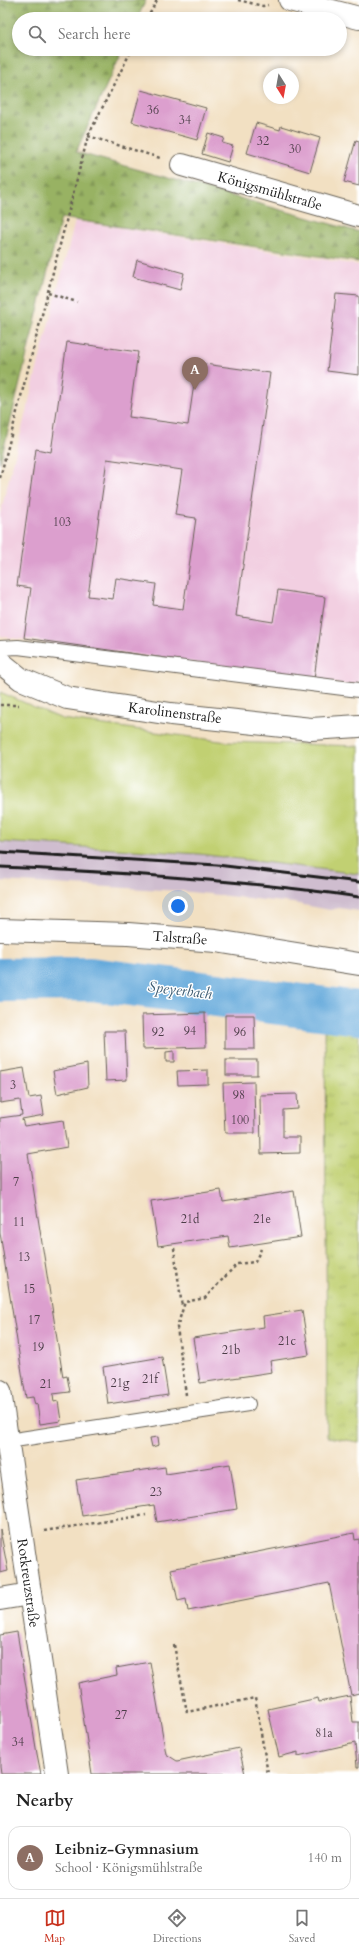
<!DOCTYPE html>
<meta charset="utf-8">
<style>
body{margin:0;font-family:Cardo,serif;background:#f2f2f2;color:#222}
.compass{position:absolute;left:263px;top:68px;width:36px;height:36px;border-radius:50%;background:#fff;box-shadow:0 2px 6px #0003;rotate:169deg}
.you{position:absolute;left:178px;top:906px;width:14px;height:14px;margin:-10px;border:3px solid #fff;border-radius:50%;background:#1a73e8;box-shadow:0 0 0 6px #1a73e833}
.badge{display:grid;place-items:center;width:26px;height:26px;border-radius:50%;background:#c8321e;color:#fff;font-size:13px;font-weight:700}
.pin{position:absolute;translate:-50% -33px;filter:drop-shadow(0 1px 2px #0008)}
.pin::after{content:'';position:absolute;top:21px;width:14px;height:12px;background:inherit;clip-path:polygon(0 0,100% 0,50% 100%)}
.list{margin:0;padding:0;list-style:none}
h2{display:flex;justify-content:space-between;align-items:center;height:52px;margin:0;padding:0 16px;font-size:17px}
h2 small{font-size:13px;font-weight:400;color:#767676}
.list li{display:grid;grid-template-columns:26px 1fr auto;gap:12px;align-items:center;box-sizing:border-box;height:64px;margin:0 8px 8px;padding:0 8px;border:1px solid #e0e0e0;border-radius:12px}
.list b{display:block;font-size:15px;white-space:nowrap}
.list p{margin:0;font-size:13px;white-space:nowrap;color:#767676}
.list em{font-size:13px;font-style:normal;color:#767676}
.icon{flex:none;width:22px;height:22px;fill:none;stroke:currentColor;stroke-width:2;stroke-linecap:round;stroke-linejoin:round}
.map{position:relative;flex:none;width:359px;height:1774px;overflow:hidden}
.search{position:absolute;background:#fff;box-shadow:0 2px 6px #0003;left:12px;right:12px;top:12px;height:44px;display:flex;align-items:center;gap:10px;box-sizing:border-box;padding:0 14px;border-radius:22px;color:#767676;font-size:15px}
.sheet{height:124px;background:#fff}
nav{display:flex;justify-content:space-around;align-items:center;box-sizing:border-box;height:56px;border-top:1px solid #e0e0e0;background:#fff;font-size:11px;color:#767676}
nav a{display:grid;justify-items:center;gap:2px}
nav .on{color:#c8321e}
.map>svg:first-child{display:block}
.built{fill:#f2cfe1}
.railway{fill:#cfbdcf}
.grass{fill:#c1d072;stroke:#6e7647}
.forest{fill:url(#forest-firs);stroke:#5a6740}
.park{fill:url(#park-tufts);stroke:#6e7647}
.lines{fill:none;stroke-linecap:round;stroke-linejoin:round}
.river{stroke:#66aadb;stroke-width:44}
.building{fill:#dc9fce;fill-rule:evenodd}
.service-casing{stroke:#676156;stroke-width:16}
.minor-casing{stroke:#676156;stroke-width:24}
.primary-casing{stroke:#676156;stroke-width:24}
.path{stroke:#676156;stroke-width:2.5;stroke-dasharray:3 3;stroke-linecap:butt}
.service{stroke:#fff;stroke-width:14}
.minor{stroke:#fff;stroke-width:22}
.primary{stroke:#fff;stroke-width:22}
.rail{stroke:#1c1c1c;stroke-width:3}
.labels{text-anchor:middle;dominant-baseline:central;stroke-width:3;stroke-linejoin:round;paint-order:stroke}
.number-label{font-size:12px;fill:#4c3d48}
.street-label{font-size:14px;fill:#1c1c1c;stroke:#fff}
.water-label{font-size:15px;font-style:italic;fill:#3d5c72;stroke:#fff}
</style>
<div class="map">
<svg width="359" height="1774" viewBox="0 0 359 1774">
<defs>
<pattern id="forest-firs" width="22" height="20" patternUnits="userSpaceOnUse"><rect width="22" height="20" fill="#98b264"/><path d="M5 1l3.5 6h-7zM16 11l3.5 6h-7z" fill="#829856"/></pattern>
<pattern id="park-tufts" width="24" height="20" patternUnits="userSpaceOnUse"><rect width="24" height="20" fill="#c1d072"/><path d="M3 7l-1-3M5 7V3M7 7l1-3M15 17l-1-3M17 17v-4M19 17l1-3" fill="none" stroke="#a5b262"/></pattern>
</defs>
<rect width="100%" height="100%" fill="#fff"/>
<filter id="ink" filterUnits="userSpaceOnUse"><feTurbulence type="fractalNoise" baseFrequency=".025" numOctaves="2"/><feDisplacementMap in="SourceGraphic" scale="8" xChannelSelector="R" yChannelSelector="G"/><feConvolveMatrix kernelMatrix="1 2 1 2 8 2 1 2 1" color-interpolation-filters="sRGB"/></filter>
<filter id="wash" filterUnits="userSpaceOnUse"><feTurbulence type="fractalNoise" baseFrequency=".012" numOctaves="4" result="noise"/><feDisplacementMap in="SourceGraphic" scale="16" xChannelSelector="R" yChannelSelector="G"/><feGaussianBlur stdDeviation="0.9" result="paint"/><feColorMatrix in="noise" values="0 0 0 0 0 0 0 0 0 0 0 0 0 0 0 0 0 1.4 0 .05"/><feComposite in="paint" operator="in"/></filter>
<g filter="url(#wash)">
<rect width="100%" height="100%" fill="#f2e0c2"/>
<polygon class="built" points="75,221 359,265 359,687 4,637 0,635 0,514"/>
<polygon class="railway" points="0,842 199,854 359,874 359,911 339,908 330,910 293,903 181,891 0,881"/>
<polygon class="grass" points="0,692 62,719 227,742 359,746 359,874 199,854 0,842"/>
<polygon class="forest" points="0,0 146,0 137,19 19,19 19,49 123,49 76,152 359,232 359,262 61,218 0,463"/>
<polygon class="park" points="325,1020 359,1025 359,1442 327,1437"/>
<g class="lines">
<polyline class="river" points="0,980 90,979 359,1013"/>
</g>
<g id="blocks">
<g class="building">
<polygon points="141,90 206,108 197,140 132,122"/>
<polygon points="256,123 280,130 281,126 320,138 310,172 247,153"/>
<polygon points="208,133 224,138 222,143 233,146 228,162 202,154"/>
<polygon points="356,140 359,141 359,186 344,182"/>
<polygon points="137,260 184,273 180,290 133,277"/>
<polygon points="336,294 359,296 359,375 327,371"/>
<path d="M67 342 138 352 129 417 188 425 197 363 270 373 236 616 273 622 278 590 325 597 314 679 24 638 31 588 17 586 36 449 51 452ZM107 459 182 470 175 515 196 518 183 609 153 605 156 584 116 578 113 599 88 596Z"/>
<polygon points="205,1013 206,1047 143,1049 142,1015"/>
<polygon points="225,1015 254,1015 255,1049 225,1049"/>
<polygon points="104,1031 125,1031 127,1080 106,1081"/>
<polygon points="174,1051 174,1062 166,1062 166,1052"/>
<rect x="226" y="1060" width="31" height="15"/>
<polygon points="87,1064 88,1087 57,1094 53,1071"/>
<polygon points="24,1068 29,1098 41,1096 44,1115 22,1119 24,1126 63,1120 67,1147 28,1154 63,1377 67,1376 70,1392 53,1394 54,1402 58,1401 61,1421 40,1424 37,1404 35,1405 33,1397 26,1398 0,1233 0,1118 22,1115 20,1100 0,1103 0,1072"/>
<polygon points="208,1070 208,1084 178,1085 177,1071"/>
<polygon points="254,1082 255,1133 225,1133 223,1083"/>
<polygon points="297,1094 298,1109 283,1110 283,1137 300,1137 300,1153 261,1154 260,1095"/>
<polygon points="221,1190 223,1202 294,1191 301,1237 230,1248 228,1236 158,1246 151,1201"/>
<polygon points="302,1310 309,1355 270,1361 272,1372 200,1383 193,1338 264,1327 263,1316"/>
<polygon points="162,1357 168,1395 108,1404 103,1367"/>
<polygon points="158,1437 159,1445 152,1447 150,1438"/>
<polygon points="230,1464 237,1509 157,1522 154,1505 82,1516 76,1480 165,1467 166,1474"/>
<polygon points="0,1529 8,1571 0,1573"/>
<polygon points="354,1533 355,1540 359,1539 359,1693 351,1695 329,1583 188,1611 186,1599 178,1601 171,1569"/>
<polygon points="17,1632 37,1754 41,1774 1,1774 0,1767 0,1635"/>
<polygon points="150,1662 166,1754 177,1761 239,1748 245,1774 92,1774 78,1683 117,1675 116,1668"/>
<polygon points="350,1696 353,1722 359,1722 359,1767 357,1767 355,1743 298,1756 298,1752 279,1757 268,1709 318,1698 319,1702"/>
</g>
</g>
</g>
<g filter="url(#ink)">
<use href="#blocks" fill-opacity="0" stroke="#676156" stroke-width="1"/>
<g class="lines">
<defs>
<g id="service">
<polyline points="0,648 18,647 359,690"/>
<polyline points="8,1441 248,1404"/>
</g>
<g id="minor">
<polyline points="290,0 359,18"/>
<polyline points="182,165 359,216"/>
<polyline points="0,662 21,679 67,698 171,714 311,729 359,726"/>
<polyline points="0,1391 57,1774"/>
<polyline points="0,1599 30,1594"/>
</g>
<polyline id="primary" points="0,930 128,934 216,941 359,964"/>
</defs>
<use href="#service" class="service-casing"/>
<use href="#minor" class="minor-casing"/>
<use href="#primary" class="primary-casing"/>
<g class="path">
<polyline points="238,0 263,6 268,5"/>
<polyline points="147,19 157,0"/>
<polyline points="88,136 160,158"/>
<polyline points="48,293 77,302"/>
<polyline points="0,478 88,136 132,49"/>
<polyline points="0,705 19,705"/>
<polyline points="174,1248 182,1307"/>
<polyline points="186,1395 177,1327 185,1302 205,1298 237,1264 255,1262 261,1249"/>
<polyline points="44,1531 146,1515"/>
<polyline points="174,1645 187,1712 255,1698 268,1774"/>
</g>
<use href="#service" class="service"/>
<use href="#minor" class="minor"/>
<use href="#primary" class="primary"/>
<g class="rail">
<polyline points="0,852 217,865 359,882"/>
<path d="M0 867C120 872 240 880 359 897"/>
</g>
</g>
</g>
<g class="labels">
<g class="number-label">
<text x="153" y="110">36</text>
<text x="185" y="120">34</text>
<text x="263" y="141">32</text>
<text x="295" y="149">30</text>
<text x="62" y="522">103</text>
<text x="190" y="1031">94</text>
<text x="158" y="1032">92</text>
<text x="240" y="1032">96</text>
<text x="13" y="1085">3</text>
<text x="239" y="1095">98</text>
<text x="240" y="1120">100</text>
<text x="16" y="1182">7</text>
<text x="190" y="1219">21d</text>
<text x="262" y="1219">21e</text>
<text x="19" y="1222">11</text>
<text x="24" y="1257">13</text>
<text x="29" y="1289">15</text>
<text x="34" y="1320">17</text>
<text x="287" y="1341">21c</text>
<text x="38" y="1347">19</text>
<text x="231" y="1350">21b</text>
<text x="150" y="1379">21f</text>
<text x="120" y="1383">21g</text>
<text x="46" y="1384">21</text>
<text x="156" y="1492">23</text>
<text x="121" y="1715">27</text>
<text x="324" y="1733">81a</text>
<text x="18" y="1742">34</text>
</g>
<g class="street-label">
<text transform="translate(270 191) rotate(16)">Königsmühlstraße</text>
<text transform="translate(175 713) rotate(7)">Karolinenstraße</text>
<text transform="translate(180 938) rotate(4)">Talstraße</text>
<text transform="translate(28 1583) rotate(82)">Rotkreuzstraße</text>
</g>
<g class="water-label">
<text transform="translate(180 990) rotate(7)">Speyerbach</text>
</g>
</g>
</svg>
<svg class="compass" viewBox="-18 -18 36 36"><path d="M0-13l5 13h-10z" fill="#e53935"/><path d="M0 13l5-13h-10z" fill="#767676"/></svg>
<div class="you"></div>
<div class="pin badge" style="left:195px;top:390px;background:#8d6e63">A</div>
<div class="search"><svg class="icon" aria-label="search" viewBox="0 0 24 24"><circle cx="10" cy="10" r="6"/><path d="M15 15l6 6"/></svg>Search here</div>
</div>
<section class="sheet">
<h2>Nearby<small></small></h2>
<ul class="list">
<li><span class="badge" style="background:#8d6e63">A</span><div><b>Leibniz-Gymnasium</b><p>School · Königsmühlstraße</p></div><em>140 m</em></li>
</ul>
</section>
<nav>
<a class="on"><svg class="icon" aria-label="map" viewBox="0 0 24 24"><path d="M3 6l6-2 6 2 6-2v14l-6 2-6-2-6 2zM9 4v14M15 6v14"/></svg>Map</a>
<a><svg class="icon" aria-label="directions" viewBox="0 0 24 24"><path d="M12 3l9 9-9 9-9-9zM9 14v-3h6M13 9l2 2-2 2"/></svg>Directions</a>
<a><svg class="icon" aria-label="saved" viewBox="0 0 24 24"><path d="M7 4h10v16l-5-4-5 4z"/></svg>Saved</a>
</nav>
